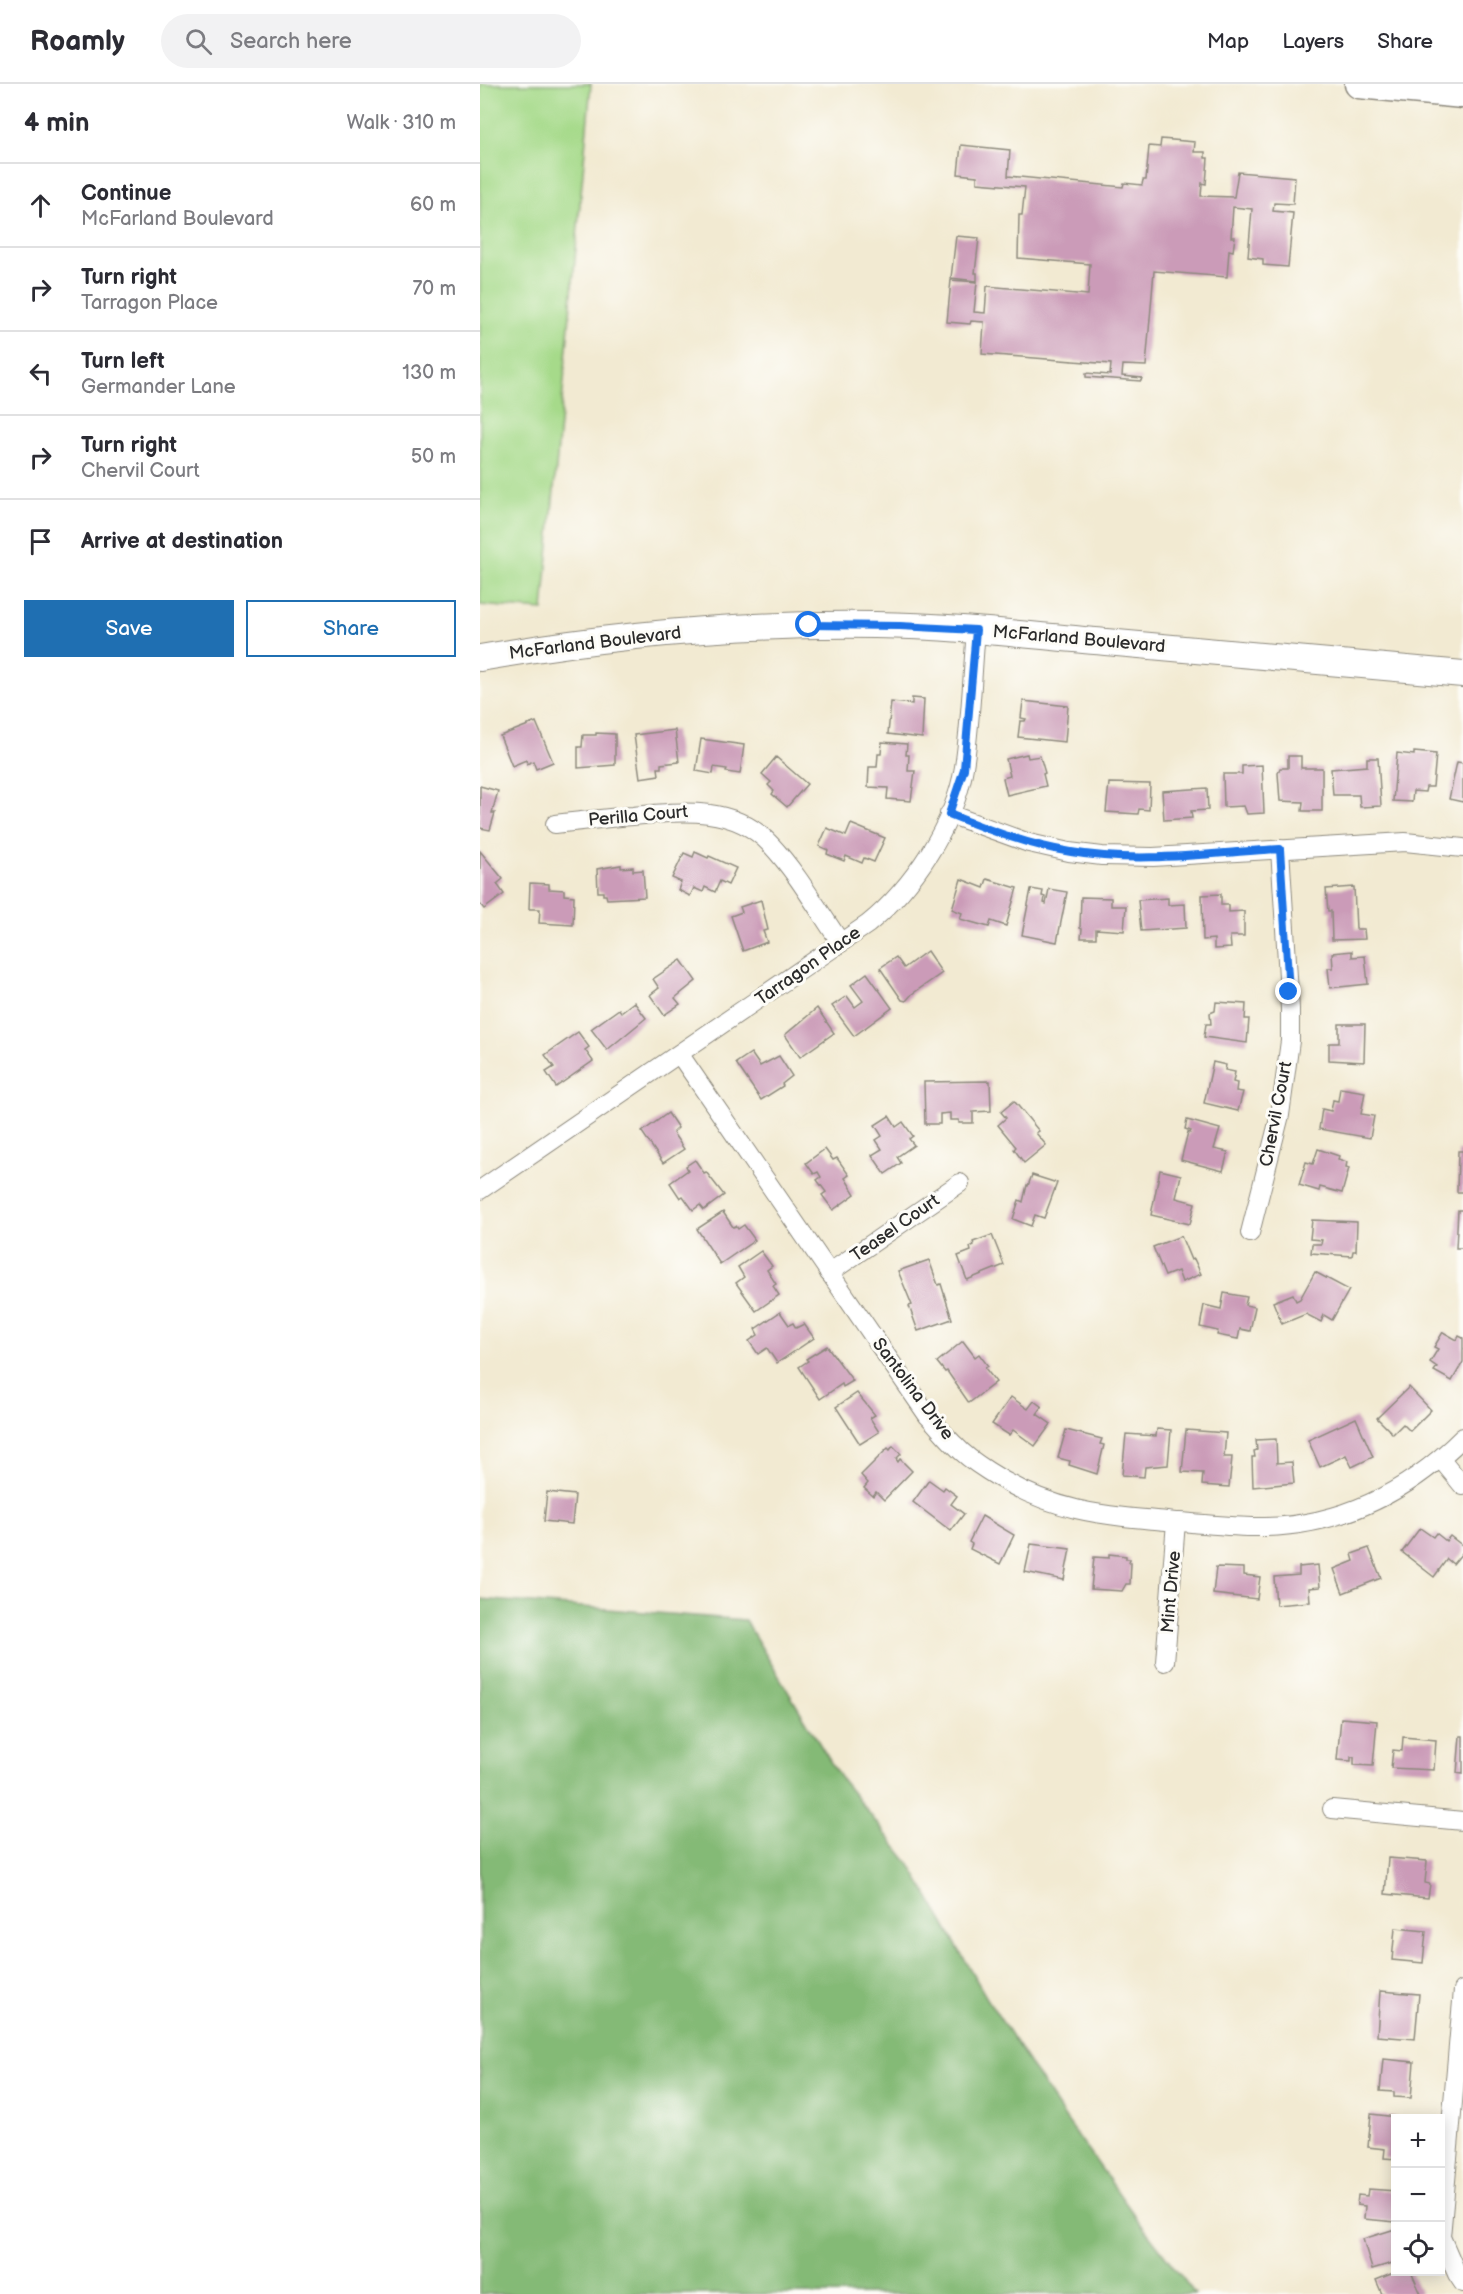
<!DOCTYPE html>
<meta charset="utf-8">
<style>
body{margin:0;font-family:"Balsamiq Sans",sans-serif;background:#f2f2f3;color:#2b2b33}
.controls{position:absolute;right:18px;bottom:18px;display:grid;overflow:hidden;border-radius:0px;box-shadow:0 3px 15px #0003}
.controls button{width:54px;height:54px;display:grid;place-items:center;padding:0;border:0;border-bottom:2px solid #e1e1e2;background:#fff;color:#2b2b33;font:30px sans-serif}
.stop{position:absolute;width:18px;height:18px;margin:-14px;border:4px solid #1a73e8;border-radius:50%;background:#fff}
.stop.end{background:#1a73e8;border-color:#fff;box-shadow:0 2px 6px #0008}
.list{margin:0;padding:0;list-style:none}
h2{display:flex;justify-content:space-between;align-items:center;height:78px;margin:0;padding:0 24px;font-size:26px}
h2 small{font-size:20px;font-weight:400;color:#7c7c81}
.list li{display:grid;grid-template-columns:39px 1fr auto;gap:18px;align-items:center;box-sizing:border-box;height:84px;padding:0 24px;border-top:2px solid #e1e1e2}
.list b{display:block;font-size:22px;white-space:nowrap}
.list p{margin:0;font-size:20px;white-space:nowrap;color:#7c7c81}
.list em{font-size:20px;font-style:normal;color:#7c7c81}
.actions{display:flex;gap:12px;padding:18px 24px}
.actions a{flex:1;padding:14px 0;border:2px solid #1f6fb2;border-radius:0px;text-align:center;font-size:21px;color:#1f6fb2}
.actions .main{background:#1f6fb2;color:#fff}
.icon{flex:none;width:33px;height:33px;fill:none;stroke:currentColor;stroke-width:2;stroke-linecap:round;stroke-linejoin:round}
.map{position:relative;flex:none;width:983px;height:2210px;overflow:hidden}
header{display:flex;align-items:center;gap:36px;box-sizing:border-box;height:84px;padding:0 30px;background:#fff;border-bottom:2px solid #e1e1e2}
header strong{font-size:28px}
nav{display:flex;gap:33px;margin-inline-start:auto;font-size:21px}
.search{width:420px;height:54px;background:#f2f2f3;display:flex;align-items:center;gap:15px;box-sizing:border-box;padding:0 21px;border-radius:33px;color:#7c7c81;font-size:22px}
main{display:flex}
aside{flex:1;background:#fff}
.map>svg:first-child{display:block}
.green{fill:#a6da8a;stroke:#68825a;stroke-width:1.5}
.forest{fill:#84ba76;stroke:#587250;stroke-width:1.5}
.building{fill:#cb9bb8}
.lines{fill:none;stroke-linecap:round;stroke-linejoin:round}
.street-casing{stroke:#8e8a7e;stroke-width:20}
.secondary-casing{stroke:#8e8a7e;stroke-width:28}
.primary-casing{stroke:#8e8a7e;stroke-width:31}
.street{stroke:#fff;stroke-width:18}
.secondary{stroke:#fff;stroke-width:26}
.primary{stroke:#fff;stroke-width:28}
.route{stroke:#1a73e8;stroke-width:8}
.labels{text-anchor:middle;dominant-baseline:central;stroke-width:6;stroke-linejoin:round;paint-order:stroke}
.street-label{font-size:18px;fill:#2b2b2b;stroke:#fdfcf7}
</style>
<header>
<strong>Roamly</strong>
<div class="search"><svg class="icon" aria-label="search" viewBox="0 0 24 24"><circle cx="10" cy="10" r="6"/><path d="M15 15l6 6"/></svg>Search here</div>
<nav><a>Map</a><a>Layers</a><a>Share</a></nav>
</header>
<main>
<aside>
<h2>4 min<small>Walk · 310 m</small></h2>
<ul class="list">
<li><svg class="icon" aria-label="ahead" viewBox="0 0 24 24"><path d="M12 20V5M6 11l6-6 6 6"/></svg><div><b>Continue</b><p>McFarland Boulevard</p></div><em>60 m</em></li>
<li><svg class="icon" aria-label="right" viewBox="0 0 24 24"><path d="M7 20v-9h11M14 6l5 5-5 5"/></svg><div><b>Turn right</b><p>Tarragon Place</p></div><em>70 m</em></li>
<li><svg class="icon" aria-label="left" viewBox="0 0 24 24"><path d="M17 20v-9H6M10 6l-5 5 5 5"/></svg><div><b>Turn left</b><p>Germander Lane</p></div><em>130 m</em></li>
<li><svg class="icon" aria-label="right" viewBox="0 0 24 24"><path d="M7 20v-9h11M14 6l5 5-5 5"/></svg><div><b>Turn right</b><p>Chervil Court</p></div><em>50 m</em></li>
<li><svg class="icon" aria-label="arrive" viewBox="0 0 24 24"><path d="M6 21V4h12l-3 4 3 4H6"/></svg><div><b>Arrive at destination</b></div></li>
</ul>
<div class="actions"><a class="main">Save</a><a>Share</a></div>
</aside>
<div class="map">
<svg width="983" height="2210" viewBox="0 0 983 2210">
<rect width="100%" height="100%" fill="#fdfcf7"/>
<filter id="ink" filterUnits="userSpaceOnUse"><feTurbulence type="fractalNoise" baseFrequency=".0167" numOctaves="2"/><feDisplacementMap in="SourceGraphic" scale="12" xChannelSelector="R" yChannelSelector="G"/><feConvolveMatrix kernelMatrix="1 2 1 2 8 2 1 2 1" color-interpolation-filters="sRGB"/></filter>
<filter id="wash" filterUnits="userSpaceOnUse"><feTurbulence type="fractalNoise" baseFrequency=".008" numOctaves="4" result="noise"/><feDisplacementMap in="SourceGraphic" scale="24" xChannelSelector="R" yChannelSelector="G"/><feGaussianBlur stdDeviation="1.35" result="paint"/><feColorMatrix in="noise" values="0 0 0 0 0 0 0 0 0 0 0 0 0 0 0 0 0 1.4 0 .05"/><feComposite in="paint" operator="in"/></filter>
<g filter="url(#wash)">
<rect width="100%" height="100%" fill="#f2ead2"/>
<polygon class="green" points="0,0 111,0 63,526 0,521"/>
<polygon class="forest" points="0,1515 265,1536 359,1692 429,1779 508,1916 586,2035 657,2135 715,2210 0,2210"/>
<g id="blocks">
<g class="building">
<polygon points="681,55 715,58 714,68 725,68 725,74 728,74 726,100 722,99 721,112 754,113 758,88 815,93 813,120 794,119 793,127 813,129 808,183 783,181 783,175 768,173 772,125 753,123 751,153 755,153 753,167 749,166 747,193 674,187 666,282 643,281 642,292 662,294 661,297 606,293 606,289 630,291 631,280 502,270 504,238 491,237 490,240 467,238 471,196 497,198 494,228 505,229 507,202 608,211 610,180 538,174 539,131 542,131 545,103 497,99 497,92 478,90 481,61 530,66 528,92 643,103 644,99 662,101 663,96 666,96 669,62 680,63"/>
<polygon points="476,152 499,154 495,189 497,189 497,197 471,194"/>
<polygon points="432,614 444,615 442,654 408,650 411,618 432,620"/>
<polygon points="543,617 588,622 585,658 538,653 540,637 545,637 546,635 541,634"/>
<polygon points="56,638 73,678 56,685 53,677 47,680 46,676 32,682 20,652"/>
<polygon points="195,646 199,678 181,680 181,684 178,684 179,691 160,694 154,651"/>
<polygon points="116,649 135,650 135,681 98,684 98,663 102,663 103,651 116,651"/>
<polygon points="221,655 264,661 260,690 246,688 247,685 234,683 233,690 216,687"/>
<polygon points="402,658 427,660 426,671 429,671 428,687 435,687 431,717 407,715 408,704 388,703 389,683 397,683 398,670 401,670"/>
<polygon points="934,668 956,670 953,703 946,703 945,708 933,707 932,718 913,717 917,669 934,671"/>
<polygon points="547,670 548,674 560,672 565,689 563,690 566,702 527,711 523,694 530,692 526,675"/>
<polygon points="808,672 821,672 821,684 842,684 842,727 822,727 823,718 800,717 798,689 800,684 808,684"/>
<polygon points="296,673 327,700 307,723 292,710 294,707 288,701 291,698 282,690"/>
<polygon points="887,674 898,674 901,722 880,723 879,711 853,711 851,685 887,682"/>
<polygon points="977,678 983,679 983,718 969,715"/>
<polygon points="782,681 784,729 767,730 764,722 744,723 743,690 762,690 762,682"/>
<polygon points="629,699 670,700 669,726 659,725 658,730 626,728"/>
<polygon points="0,702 18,707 12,729 15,729 10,746 0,744"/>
<polygon points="727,704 728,726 711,727 712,734 684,736 682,707"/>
<polygon points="371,740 405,754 394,778 384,774 382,779 366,772 364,777 347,770 348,766 339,762 347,744 366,752"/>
<polygon points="0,767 23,795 17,800 24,810 4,825 0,820"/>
<polygon points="215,768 228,774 229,772 256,784 248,801 240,797 235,808 225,803 223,808 214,804 210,812 198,806 201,798 192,794 204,769 213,773"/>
<polygon points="141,781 141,784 153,783 153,787 163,786 165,813 127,815 126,811 123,811 123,808 118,808 117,785"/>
<polygon points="481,795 504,804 507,795 537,804 526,842 511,837 509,843 480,835 482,829 472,825"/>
<polygon points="50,799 69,800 69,805 84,806 84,811 94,812 93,841 59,839 60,825 49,825"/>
<polygon points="874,803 876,845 884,845 885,855 852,856 851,827 848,827 846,805"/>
<polygon points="551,805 563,807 562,812 565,813 564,819 566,820 569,805 587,808 577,858 542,851"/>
<polygon points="741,810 741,821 749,821 749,828 764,827 764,852 750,852 751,864 734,865 734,855 723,856 722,811"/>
<polygon points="601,813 631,814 631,822 646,822 644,847 616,845 616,854 601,854 602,845 600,844"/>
<polygon points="688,814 688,821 705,820 706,844 661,847 658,816"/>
<polygon points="281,816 288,846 283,847 287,858 263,867 251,832 262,828 260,823"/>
<polygon points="447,867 462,889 432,910 426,917 422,916 400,884 416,873 424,884"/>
<polygon points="872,867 872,873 885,872 888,900 850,904 848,884 853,884 852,869"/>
<polygon points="201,876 216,897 195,914 200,920 184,931 170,911 179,904 173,895"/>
<polygon points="387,889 412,924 374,952 352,922 367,912 375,923 383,917 371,901"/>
<polygon points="154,918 166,934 127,966 111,945 139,925 141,928"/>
<polygon points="736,918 766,920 765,935 769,935 767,959 724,953 726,940 731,940 730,929 735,927"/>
<polygon points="337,924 354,949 320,973 305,951"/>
<polygon points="859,940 885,940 884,978 849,976 849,959 859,959"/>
<polygon points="98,948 109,963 105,966 113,977 76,1003 66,988 74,983 65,971"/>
<polygon points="271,969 280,982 299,972 312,992 302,1000 303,1002 281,1016 256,979"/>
<polygon points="733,978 746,981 745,986 755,988 753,998 757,999 756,1007 763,1008 758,1027 724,1019"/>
<polygon points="510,997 511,1027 493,1028 493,1039 479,1039 479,1036 470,1036 470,1029 460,1030 460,1040 445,1040 444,998"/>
<polygon points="860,1004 885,1008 881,1030 894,1032 890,1054 839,1045 842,1025 851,1027 853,1016 858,1017"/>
<polygon points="534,1017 559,1047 556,1049 566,1061 544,1079 534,1065 536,1063 518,1041 526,1034 521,1028"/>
<polygon points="188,1029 198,1044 193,1049 204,1065 183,1079 162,1048"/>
<polygon points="409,1032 416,1043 423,1038 433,1052 429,1055 434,1061 417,1073 421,1079 405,1090 392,1071 402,1065 396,1056 402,1052 395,1041"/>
<polygon points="707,1036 740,1045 734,1065 748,1068 743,1087 701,1076 708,1048 710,1049 711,1047 705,1045"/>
<polygon points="345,1065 353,1076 357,1074 369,1091 365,1094 375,1110 353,1126 342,1111 346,1108 337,1096 341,1093 338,1088 334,1090 326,1079"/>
<polygon points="838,1065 859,1072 858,1075 867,1078 866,1083 869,1084 862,1109 840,1103 839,1107 819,1101 826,1078 833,1080"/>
<polygon points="978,1067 983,1067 983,1108 977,1108"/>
<polygon points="215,1076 224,1089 226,1088 244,1111 224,1126 220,1121 213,1126 203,1112 200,1114 190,1099 208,1086 206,1082"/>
<polygon points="680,1086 701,1091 696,1114 715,1119 710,1140 671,1131"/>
<polygon points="552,1091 577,1099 564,1134 555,1131 551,1142 533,1135 539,1116 543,1118 547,1101 548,1102"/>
<polygon points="978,1126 983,1126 983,1164 976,1164"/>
<polygon points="243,1128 253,1143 256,1142 258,1145 264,1141 275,1156 240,1180 217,1145"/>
<polygon points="832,1136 877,1138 876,1167 873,1167 872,1172 831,1169 832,1160 841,1160 842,1156 830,1155"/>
<polygon points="512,1151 524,1181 487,1196 478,1172 491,1167 490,1163 494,1161 493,1158"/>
<polygon points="701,1152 711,1176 714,1175 721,1190 702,1198 698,1187 685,1192 673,1163"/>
<polygon points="281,1167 292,1182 287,1186 296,1200 293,1202 299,1211 276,1227 256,1199 264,1193 258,1183"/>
<polygon points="449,1176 458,1201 461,1200 472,1235 438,1247 429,1222 432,1221 418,1187"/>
<polygon points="835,1188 869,1206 852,1236 844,1231 841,1238 826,1230 802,1240 793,1218 813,1210 816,1217 820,1215"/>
<polygon points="744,1209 767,1213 765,1221 775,1223 770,1247 760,1245 758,1255 737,1251 738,1247 720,1243 724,1221 741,1225"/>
<polygon points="300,1228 309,1241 313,1239 316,1244 324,1240 334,1254 297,1279 287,1264 278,1270 269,1257 278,1251 275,1245"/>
<polygon points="963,1248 977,1256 979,1252 983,1254 983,1278 972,1297 954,1287 957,1283 950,1278 958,1265 954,1263"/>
<polygon points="483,1257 495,1273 499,1270 508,1282 505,1284 516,1298 489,1319 467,1287 465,1288 457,1278"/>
<polygon points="347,1262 373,1297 363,1303 362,1300 340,1315 319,1283 328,1277 326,1275"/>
<polygon points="929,1303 951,1326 930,1347 923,1340 913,1350 897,1334"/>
<polygon points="377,1309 395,1331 390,1334 399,1348 380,1360 356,1323"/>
<polygon points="531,1313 548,1325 554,1317 562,1323 557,1330 571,1340 555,1362 533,1346 529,1351 512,1340"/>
<polygon points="876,1334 893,1373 872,1383 866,1371 840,1383 828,1356"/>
<polygon points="677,1345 691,1346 688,1381 665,1383 664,1393 642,1391 646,1350 676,1352"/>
<polygon points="586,1346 622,1355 620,1360 624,1361 617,1390 589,1381 590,1377 578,1374"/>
<polygon points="706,1346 746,1349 744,1373 752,1373 749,1403 722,1401 723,1389 702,1388"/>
<polygon points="796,1355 797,1379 812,1378 814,1399 773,1403 772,1373 775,1373 774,1367 777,1366 776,1356"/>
<polygon points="413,1362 421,1370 416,1375 418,1378 420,1375 432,1387 404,1416 396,1408 393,1412 384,1404 388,1399 381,1391 408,1364 410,1366"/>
<polygon points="449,1396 463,1406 465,1403 477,1412 471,1420 484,1430 471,1447 433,1418"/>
<polygon points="67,1408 95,1411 92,1440 64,1437"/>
<polygon points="502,1432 534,1451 520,1480 490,1465 492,1460 489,1458"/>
<polygon points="940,1444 953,1453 956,1449 966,1457 970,1452 983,1462 983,1468 973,1480 967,1475 954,1493 922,1468"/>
<polygon points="551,1460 590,1465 584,1496 545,1488"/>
<polygon points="889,1464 901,1494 863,1509 854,1485 874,1477 872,1470"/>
<polygon points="629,1470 646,1472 646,1475 650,1475 649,1479 651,1479 650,1500 646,1500 642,1507 611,1505 614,1473 629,1474"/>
<polygon points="838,1481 840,1503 829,1504 830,1518 796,1521 794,1493 819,1491 819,1483"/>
<polygon points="736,1483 764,1484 764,1491 780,1493 777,1515 733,1510"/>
<polygon points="861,1634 897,1637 893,1682 874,1681 874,1673 871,1673 871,1677 857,1676"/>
<polygon points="980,1652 983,1652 983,1690 977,1689"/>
<polygon points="923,1653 956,1656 954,1686 911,1684 913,1666 922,1667"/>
<polygon points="908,1774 947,1777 945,1799 950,1800 948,1814 905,1810"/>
<polygon points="915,1844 946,1847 943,1879 912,1876"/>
<polygon points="900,1907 939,1910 935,1955 897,1952"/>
<polygon points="903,1975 934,1978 931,2014 914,2013 914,2008 900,2007"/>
<polygon points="891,2030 916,2033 916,2075 904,2074 905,2065 888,2063"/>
<polygon points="888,2105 916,2107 916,2138 884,2135 885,2122 877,2121 878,2111 887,2112"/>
<polygon points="915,2145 916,2178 892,2185 883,2155"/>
<polygon points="916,2188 931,2188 941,2210 902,2210 896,2196"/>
</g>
</g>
</g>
<g filter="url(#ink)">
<use href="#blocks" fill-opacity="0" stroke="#8e8a7e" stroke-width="1.5"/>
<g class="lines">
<defs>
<g id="street">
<polyline points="469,730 549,759 589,768 622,772 673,773 925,758 983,764"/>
<path d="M75 740C101 737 127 734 153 732 202 727 255 721 291 761 318 790 338 826 361 859"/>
<path d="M200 971 448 1332C458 1342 466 1353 476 1362 485 1372 497 1380 508 1387 572 1429 626 1432 699 1438 728 1440 757 1444 785 1443 863 1441 929 1407 983 1353"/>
<path d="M0 1106 388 840C432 804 475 741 484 683 491 638 492 592 496 546"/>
<polyline points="770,1149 800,1031 810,957 810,925 800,765"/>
<polyline points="349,1189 480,1099"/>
<polyline points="961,1375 983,1402"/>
<polyline points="685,1578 696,1438"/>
<polyline points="852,1725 983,1737"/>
<polyline points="983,1906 961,2153 977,2190 983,2199"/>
</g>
<path id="secondary" d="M0 574C131 551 262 539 395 541 476 542 556 552 637 559 752 569 868 580 983 590"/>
<polyline id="primary" points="879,0 983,10"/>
</defs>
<use href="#street" class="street-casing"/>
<use href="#secondary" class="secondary-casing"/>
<use href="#primary" class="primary-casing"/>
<use href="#street" class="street"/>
<use href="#secondary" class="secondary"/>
<use href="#primary" class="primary"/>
</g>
</g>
<g class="lines" filter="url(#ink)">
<path class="route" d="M329 541 420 542 496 546 484 685 469 730C509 746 548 761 591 768 659 780 731 769 800 765L809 908"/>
</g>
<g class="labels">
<g class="street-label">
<text transform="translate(599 555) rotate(5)">McFarland Boulevard</text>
<text transform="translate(115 559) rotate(-7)">McFarland Boulevard</text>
<text transform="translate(158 732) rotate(-5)">Perilla Court</text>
<text transform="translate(328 882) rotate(-35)">Tarragon Place</text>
<text transform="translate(796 1030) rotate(-79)">Chervil Court</text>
<text transform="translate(415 1144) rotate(-35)">Teasel Court</text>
<text transform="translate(433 1305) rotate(53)">Santolina Drive</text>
<text transform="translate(691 1508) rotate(-85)">Mint Drive</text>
</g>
</g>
</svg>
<div class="controls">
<button>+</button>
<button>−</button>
<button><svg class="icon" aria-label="locate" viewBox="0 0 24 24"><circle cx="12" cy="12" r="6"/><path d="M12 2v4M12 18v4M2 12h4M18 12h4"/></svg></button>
</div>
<div class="stop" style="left:329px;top:541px"></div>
<div class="stop end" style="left:809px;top:908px"></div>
</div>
</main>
